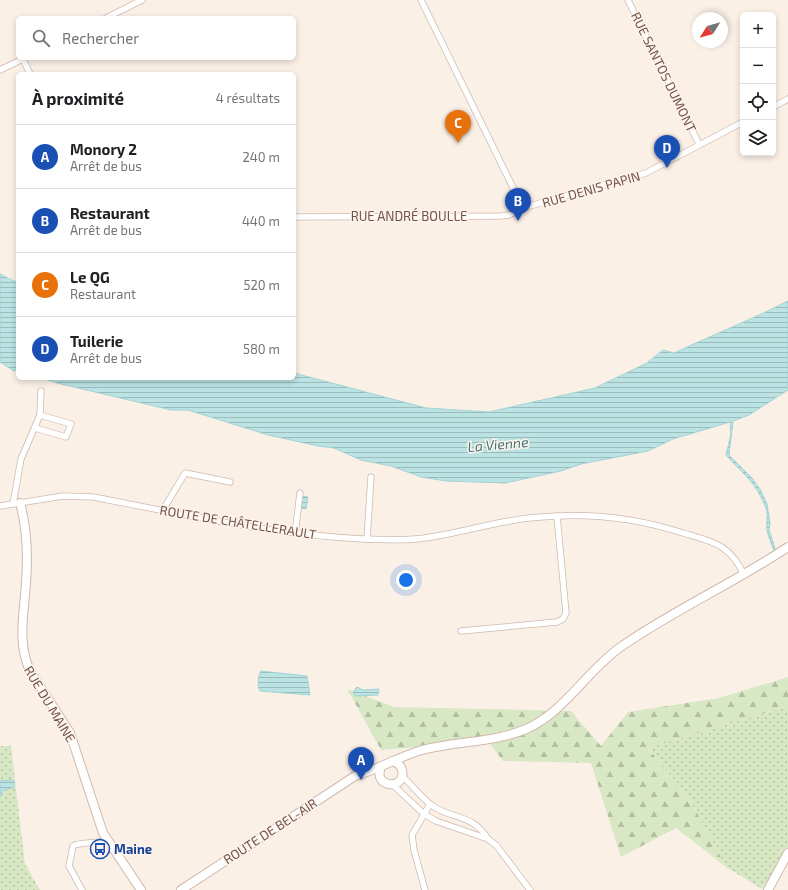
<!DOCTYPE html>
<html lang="fr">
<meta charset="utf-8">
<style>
body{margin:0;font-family:"Exo 2",sans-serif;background:#f2f2f2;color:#202124}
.controls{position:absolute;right:12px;top:12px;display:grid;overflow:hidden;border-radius:6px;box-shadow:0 2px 6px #0003}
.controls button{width:36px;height:36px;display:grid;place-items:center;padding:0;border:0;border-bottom:1px solid #e0e0e0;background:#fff;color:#202124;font:20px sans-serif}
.compass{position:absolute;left:692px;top:12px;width:36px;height:36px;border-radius:50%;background:#fff;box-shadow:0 2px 6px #0003;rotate:233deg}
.you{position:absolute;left:406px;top:580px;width:14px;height:14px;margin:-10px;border:3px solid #fff;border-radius:50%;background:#1a73e8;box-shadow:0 0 0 6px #1a73e833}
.badge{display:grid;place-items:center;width:26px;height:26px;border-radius:50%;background:#de5d52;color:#fff;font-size:13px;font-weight:700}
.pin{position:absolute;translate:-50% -33px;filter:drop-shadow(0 1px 2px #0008)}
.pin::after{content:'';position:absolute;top:21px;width:14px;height:12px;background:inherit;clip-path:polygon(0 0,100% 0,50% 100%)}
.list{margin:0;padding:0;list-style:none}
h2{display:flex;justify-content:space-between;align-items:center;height:52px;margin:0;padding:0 16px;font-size:17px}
h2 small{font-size:13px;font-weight:400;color:#757577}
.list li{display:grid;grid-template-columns:26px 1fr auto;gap:12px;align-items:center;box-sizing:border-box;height:64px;padding:0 16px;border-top:1px solid #e0e0e0}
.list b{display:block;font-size:15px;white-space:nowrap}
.list p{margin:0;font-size:13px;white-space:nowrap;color:#757577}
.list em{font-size:13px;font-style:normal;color:#757577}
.icon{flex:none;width:22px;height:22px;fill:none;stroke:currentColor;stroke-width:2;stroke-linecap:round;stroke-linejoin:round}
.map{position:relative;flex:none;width:788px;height:890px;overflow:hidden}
.search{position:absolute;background:#fff;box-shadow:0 2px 6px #0003;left:16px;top:16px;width:280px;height:44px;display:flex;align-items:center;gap:10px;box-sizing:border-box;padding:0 14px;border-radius:6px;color:#757577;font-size:15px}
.panel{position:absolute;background:#fff;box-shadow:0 2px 6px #0003;left:16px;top:72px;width:280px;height:308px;border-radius:6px}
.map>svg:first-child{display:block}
.grass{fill:url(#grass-dots)}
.forest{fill:url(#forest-firs)}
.water{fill:url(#water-rules);stroke:#a2d4d5}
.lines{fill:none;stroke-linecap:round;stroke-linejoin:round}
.street-casing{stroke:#ceb9b0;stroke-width:7}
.secondary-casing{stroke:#d1b8ad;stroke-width:10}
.street{stroke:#fff;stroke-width:5.5}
.secondary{stroke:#fff;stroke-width:8}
.labels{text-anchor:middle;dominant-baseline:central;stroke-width:3;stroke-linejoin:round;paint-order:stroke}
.street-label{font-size:13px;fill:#73544c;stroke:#fef4ec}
.transit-label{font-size:13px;font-weight:bold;fill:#164399;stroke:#fef4ec;text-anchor:start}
.water-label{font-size:14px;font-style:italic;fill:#417677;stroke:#fef4ec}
</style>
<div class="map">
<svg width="788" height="890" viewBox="0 0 788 890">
<defs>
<pattern id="grass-dots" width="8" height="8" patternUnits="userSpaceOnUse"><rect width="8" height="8" fill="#d8e8c5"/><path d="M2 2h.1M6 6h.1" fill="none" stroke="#b4bfa2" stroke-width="1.8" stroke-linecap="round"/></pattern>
<pattern id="forest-firs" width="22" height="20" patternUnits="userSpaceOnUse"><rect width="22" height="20" fill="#d8e8c5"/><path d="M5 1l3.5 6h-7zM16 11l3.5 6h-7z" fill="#b4bfa2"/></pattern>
<pattern id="water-rules" width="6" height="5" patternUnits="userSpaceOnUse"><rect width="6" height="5" fill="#bbe3e3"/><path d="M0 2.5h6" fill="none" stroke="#9cbbba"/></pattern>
</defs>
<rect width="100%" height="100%" fill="#fbf0e6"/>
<g class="grass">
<polygon points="788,706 788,852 762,889 726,867 689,798 648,748"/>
<polygon points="0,746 11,746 25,864 40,890 0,890"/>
</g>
<polygon class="forest" points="788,677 788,706 648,748 689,798 726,867 676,828 621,857 591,763 503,761 489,742 381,750 347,689 394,707 571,711 601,746 628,712 719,698"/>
<g class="water">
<polygon points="0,274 18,283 18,369 14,371 0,362"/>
<path d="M788 301V390L749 415 733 421 729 455 752 478 760 489 767 504 770 523 769 530 775 548 774 551C772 545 768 536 767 530 766 522 769 513 765 506 756 482 742 473 726 455L731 434 730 422 673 439 648 451 581 464 561 471 505 483 446 481 421 477 391 466 361 460 334 448 318 446 268 435 188 410H171L57 383 42 378H294V373L426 408 489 412 595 388 647 363 663 350 674 353C712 335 751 320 788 301Z"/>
<polygon points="301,496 308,497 306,509 300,508"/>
<path d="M261 671 307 676 310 695 260 691C257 686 258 675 261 671Z"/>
<polygon points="357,687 363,690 379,689 378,695 355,696 353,692"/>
<polygon points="11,780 14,781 14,787 2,791 0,797 0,781"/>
</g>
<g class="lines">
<defs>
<g id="street">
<polyline points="421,0 523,208"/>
<polyline points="628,0 699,144"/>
<polyline points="106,18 142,0"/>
<polyline points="23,59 30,74"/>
<polyline points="0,70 25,58"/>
<polyline points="773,107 788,99"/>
<polyline points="294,217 500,216 509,215 523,208 646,173 743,122"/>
<polyline points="40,415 41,391"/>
<polyline points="13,504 21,459 40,415 71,424 66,437 35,428"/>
<path d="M0 506 63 496 93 497C183 514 272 535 364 539 384 540 405 541 425 538 460 533 494 522 529 518 580 512 634 517 683 533 713 542 730 544 744 575"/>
<polyline points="163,510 185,473 230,482"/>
<polyline points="295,534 300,493"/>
<polyline points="367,539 371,477"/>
<polyline points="461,631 557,622 563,619 566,613 557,516"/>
<path d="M402 776C412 785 421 797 431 805 452 820 472 813 488 839"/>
<polyline points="393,785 424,814 436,821 488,839 496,845 530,890"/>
<path d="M82 890 69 866 73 846C78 842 99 843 107 841"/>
<polyline points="425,890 414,850 412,835 430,804"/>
</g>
<g id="secondary">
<path d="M20 503C27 528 28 557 26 583 24 614 17 642 30 671L70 733 103 833 141 890"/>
<path d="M381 767C372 789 407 790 402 770 401 765 398 763 393 761"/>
<path d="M181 890 355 776C379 769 398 757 422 750 456 741 494 743 526 729 565 712 587 670 622 646 674 610 734 583 788 547"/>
<polyline points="768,890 788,853"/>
</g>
</defs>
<use href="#street" class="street-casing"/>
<use href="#secondary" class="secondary-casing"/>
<use href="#street" class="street"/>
<use href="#secondary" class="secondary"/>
</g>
<defs>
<symbol id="bus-ring" viewBox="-11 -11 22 22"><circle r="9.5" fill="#fef4ec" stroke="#1a4fb4" stroke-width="1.5"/><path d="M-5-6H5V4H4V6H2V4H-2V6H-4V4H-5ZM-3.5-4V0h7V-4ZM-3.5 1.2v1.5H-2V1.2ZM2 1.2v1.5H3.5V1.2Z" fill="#1a4fb4"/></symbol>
</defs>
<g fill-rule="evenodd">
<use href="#bus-ring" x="89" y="838" width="22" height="22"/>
</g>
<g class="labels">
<g class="street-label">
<text transform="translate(664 72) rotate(64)">RUE SANTOS DUMONT</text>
<text transform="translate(591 189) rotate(-16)">RUE DENIS PAPIN</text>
<text x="409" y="216">RUE ANDRÉ BOULLE</text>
<text transform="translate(238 522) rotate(9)">ROUTE DE CHÂTELLERAULT</text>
<text transform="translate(50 704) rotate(59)">RUE DU MAINE</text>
<text transform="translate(270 831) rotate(-33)">ROUTE DE BEL-AIR</text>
</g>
<g class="transit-label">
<text x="114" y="849">Maine</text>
</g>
<g class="water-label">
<text transform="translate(498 444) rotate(-5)">La Vienne</text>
</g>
</g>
</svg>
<div class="controls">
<button>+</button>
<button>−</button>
<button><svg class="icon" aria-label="locate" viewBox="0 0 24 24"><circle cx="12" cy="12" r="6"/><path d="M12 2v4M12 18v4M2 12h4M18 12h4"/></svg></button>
<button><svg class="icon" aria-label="layers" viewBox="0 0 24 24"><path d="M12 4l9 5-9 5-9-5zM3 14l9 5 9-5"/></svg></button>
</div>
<svg class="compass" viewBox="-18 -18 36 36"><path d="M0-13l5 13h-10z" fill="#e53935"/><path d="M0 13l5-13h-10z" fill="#757577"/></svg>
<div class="you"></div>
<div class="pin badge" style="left:361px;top:780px;background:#1a4fb4">A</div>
<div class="pin badge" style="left:518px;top:221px;background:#1a4fb4">B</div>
<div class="pin badge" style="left:458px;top:143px;background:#e8710a">C</div>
<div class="pin badge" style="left:667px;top:168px;background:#1a4fb4">D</div>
<div class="search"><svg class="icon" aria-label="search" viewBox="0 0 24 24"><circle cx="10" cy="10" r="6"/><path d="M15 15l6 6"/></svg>Rechercher</div>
<section class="panel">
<h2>À proximité<small>4 résultats</small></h2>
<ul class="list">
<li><span class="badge" style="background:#1a4fb4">A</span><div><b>Monory 2</b><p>Arrêt de bus</p></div><em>240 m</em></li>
<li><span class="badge" style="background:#1a4fb4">B</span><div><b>Restaurant</b><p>Arrêt de bus</p></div><em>440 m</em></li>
<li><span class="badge" style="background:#e8710a">C</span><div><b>Le QG</b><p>Restaurant</p></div><em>520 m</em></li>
<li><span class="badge" style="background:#1a4fb4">D</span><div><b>Tuilerie</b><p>Arrêt de bus</p></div><em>580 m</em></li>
</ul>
</section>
</div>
